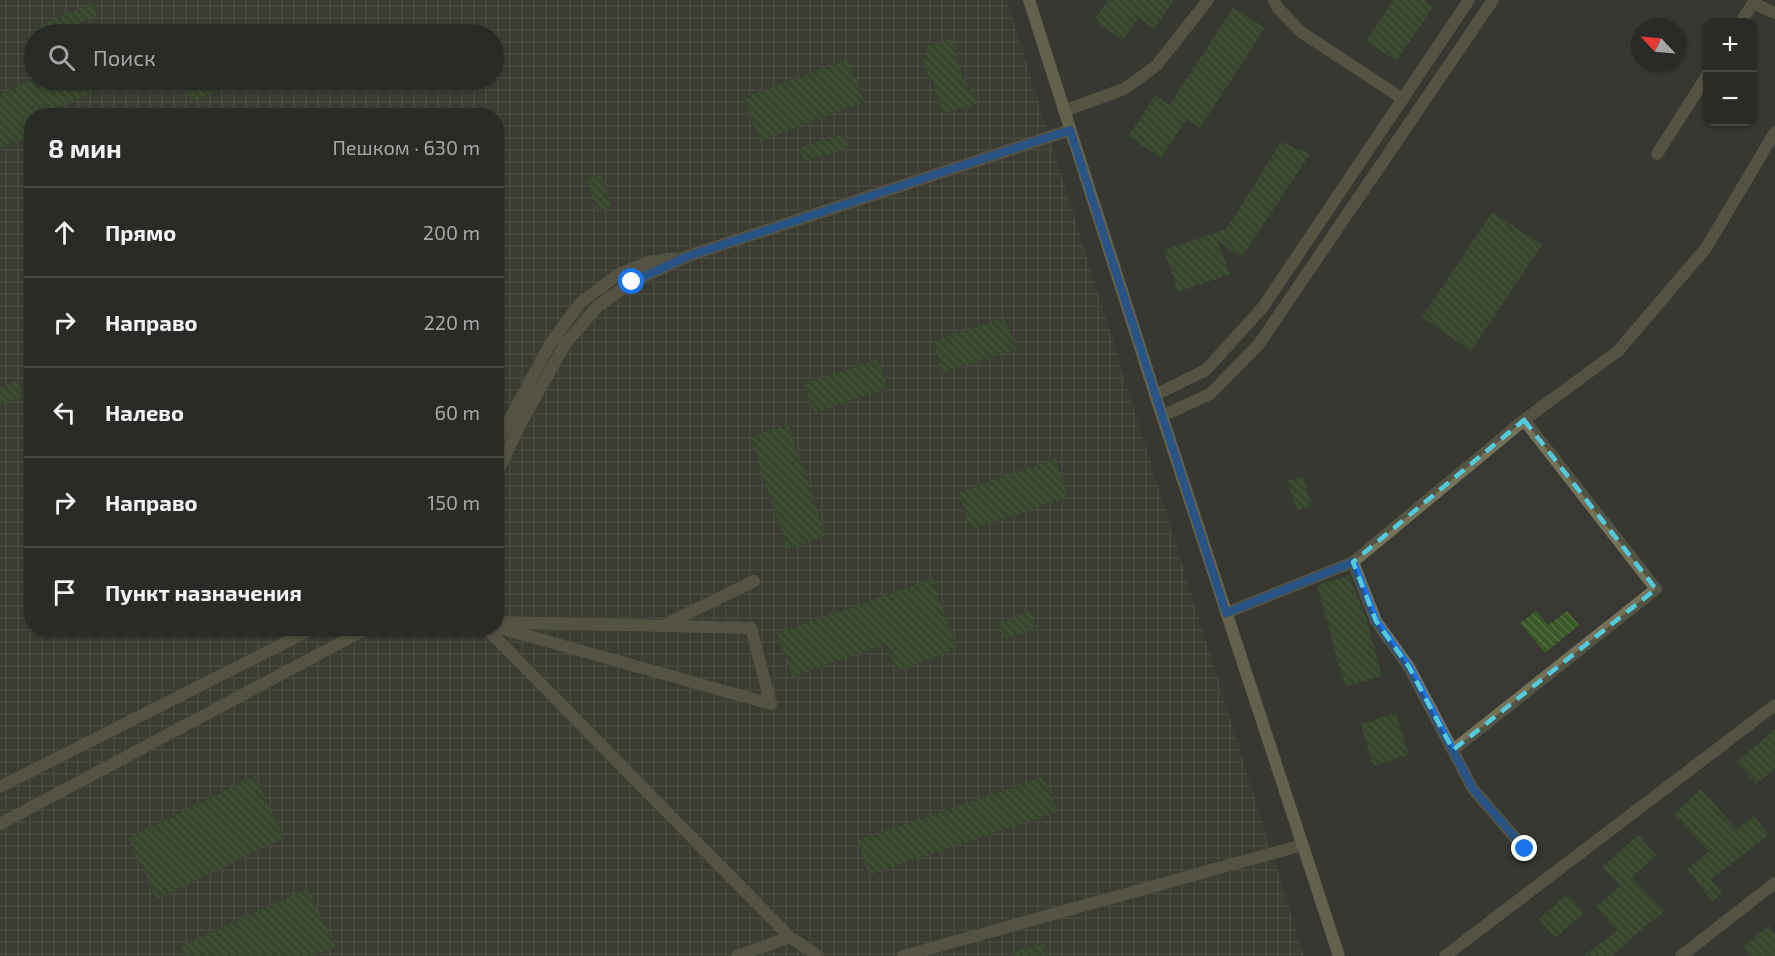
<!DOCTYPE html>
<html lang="ru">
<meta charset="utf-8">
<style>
body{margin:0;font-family:"Exo 2",sans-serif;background:#353732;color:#f1f3f6}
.controls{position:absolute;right:18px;top:18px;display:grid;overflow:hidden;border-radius:12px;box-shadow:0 2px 4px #0004}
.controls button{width:54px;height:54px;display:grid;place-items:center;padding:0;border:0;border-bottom:2px solid #454743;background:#292b26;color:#f1f3f6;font:30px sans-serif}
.compass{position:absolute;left:1631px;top:18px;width:54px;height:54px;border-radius:50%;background:#292b26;box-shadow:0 2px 4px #0004;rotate:296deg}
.stop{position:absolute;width:18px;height:18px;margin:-14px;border:4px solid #1a73e8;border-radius:50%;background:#fff}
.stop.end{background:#1a73e8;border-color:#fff;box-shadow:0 2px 6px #0008}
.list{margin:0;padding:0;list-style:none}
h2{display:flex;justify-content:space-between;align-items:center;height:78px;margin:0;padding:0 24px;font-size:26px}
h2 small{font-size:20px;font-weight:400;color:#a5a7a7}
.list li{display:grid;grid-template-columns:39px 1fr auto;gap:18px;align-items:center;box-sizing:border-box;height:90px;padding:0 24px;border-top:2px solid #454743}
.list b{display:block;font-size:22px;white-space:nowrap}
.list em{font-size:20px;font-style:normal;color:#a5a7a7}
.icon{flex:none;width:33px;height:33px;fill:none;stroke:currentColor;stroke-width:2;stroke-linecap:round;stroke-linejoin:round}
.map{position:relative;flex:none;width:1775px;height:956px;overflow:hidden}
.search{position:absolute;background:#292b26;box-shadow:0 2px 4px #0004;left:24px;top:24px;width:480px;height:66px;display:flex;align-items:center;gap:15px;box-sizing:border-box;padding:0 21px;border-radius:33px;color:#a5a7a7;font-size:22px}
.panel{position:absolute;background:#292b26;box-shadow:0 2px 4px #0004;left:24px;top:108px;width:480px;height:528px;border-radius:24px}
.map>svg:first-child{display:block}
.industrial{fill:url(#industrial-grid);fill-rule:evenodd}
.building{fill:url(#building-back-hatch)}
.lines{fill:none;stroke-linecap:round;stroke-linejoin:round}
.street{stroke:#767259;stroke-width:12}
.secondary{stroke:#99936a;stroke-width:12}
.route{stroke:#1a73e8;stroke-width:8}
.marked{fill:none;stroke:#54cadd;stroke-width:4.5;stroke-dasharray:12 8;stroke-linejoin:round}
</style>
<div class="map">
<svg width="1775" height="956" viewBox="0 0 1775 956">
<defs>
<pattern id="industrial-grid" width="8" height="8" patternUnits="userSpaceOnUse" patternTransform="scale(1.5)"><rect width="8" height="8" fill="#404336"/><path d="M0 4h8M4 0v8" fill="none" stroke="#5b5e52"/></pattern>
<pattern id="building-back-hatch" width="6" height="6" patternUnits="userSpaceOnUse" patternTransform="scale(1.5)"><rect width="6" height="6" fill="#385827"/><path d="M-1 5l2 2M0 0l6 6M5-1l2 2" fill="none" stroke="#546f46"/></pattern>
</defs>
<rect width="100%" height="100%" fill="#373932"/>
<path class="industrial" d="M0 0H1007L1304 956H0ZM34 34H494V80H34ZM32 116H496V628H32Z"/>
<g class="building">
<polygon points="1108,0 1174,0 1154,29 1138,18 1123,40 1094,20"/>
<polygon points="1393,0 1424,0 1433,7 1396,61 1366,41"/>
<polygon points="92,3 97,15 52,34 46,34 42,25"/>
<polygon points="1233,8 1265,28 1200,128 1187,119 1161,158 1129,136 1155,95 1169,105"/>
<polygon points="951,39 967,90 973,88 978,103 943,114 932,78 929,79 923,60 928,58 925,47"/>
<polygon points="848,59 864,102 760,141 744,98"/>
<polygon points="32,80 37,89 59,80 119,80 46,112 47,116 32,116 32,134 0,148 0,94"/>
<polygon points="211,80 244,80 191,102 186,90"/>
<polygon points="844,134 848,148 803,162 799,148"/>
<polygon points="1281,142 1310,154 1242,257 1218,241 1230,274 1178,292 1164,250 1226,229"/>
<polygon points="602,175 611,207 597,212 587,180"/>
<polygon points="1492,212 1542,245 1471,351 1422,317"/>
<polygon points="1004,318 1017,349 942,373 934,341"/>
<polygon points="878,359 888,388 814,413 804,384"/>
<polygon points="17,381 23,396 0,406 0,388"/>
<polygon points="788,424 826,536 788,549 750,438"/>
<polygon points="1055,459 1068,497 971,530 958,492"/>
<polygon points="1303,476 1312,506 1297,511 1287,481"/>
<polygon points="1349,575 1366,617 1382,676 1345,687 1317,585"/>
<polygon points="932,579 957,649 896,671 887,644 792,677 777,633"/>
<polygon points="1030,610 1037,627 1005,640 999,624"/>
<polygon points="1536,611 1548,625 1567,611 1579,625 1545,653 1520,623"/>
<polygon points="1396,713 1409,755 1373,766 1361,724"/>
<polygon points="1775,729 1775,769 1756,784 1737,762"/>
<polygon points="255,776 284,838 157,899 128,838"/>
<polygon points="1043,777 1058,812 868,875 858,840"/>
<polygon points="1701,789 1736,829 1754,816 1769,835 1711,879 1722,894 1712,902 1687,869 1709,851 1674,814"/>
<polygon points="1638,835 1656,856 1632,877 1665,911 1643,928 1612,956 1584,956 1617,931 1596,907 1620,886 1602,867"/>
<polygon points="308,888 335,947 315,956 186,956 182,946"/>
<polygon points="1567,894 1584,913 1555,938 1539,919"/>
<polygon points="1769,925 1775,934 1775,956 1749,956 1743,947"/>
<polygon points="1044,943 1047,956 1011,956 1010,952"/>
</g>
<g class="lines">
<g class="street">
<polyline points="1274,0 1277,7 1301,32 1403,99"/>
<polyline points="1741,22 1753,3 1775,13"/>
<polyline points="1064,111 1124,89 1156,66 1208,0"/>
<polyline points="1657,154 1708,74"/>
<polyline points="1155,395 1206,370 1263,307 1469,0"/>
<polyline points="1162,416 1210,394 1259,344 1493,0"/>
<polyline points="1524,420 1618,351 1706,248 1775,132"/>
<polyline points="496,445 550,344 581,302 619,274 648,262 675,258"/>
<polyline points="496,475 522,421 565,344 598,306 632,282 688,256 1070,130"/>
<polyline points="1353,562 1524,420 1656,589 1453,750"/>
<polyline points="1226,613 1353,562 1376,621 1409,667 1473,789 1525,849"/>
<polyline points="496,622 751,628 771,704 496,627"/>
<polyline points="666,624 754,581"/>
<polyline points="486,628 790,937 818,956"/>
<polyline points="0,787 314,628"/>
<polyline points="0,824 368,628"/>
<polyline points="737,956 790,937"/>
<polyline points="903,956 1302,845"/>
<polyline points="1445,956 1775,705"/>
<polyline points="1681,956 1775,883"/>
</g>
<polyline class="secondary" points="1029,0 1162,416 1339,956"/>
</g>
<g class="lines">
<polyline class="route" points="632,282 688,256 1070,130 1226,613 1353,562 1376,621 1409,667 1473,789 1525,849"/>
</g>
<path d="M0 0H1775V956H0ZM1524 420 1656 589 1453 750 1409 667 1376 621 1353 562Z" fill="#373932" fill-opacity=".55" fill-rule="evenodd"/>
<path class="marked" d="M1524 420 1656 589 1453 750 1409 667 1376 621 1353 562Z"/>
</svg>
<div class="controls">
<button>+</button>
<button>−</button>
</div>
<svg class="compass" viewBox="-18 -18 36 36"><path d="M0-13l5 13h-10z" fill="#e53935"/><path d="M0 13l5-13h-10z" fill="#a5a7a7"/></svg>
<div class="stop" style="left:632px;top:282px"></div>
<div class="stop end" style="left:1525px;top:849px"></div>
<div class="search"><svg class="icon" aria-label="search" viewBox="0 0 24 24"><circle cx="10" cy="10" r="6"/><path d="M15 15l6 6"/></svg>Поиск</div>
<section class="panel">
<h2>8 мин<small>Пешком · 630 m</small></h2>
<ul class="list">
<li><svg class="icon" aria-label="ahead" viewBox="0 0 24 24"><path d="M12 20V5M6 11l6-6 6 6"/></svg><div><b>Прямо</b></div><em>200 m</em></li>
<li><svg class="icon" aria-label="right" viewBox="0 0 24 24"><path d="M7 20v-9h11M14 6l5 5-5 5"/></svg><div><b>Направо</b></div><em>220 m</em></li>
<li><svg class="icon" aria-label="left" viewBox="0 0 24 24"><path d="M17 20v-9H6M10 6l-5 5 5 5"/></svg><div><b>Налево</b></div><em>60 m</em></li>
<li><svg class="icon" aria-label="right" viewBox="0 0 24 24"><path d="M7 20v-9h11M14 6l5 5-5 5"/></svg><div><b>Направо</b></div><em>150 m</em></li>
<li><svg class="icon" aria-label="arrive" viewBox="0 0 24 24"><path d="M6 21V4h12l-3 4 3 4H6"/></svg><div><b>Пункт назначения</b></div></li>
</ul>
</section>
</div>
